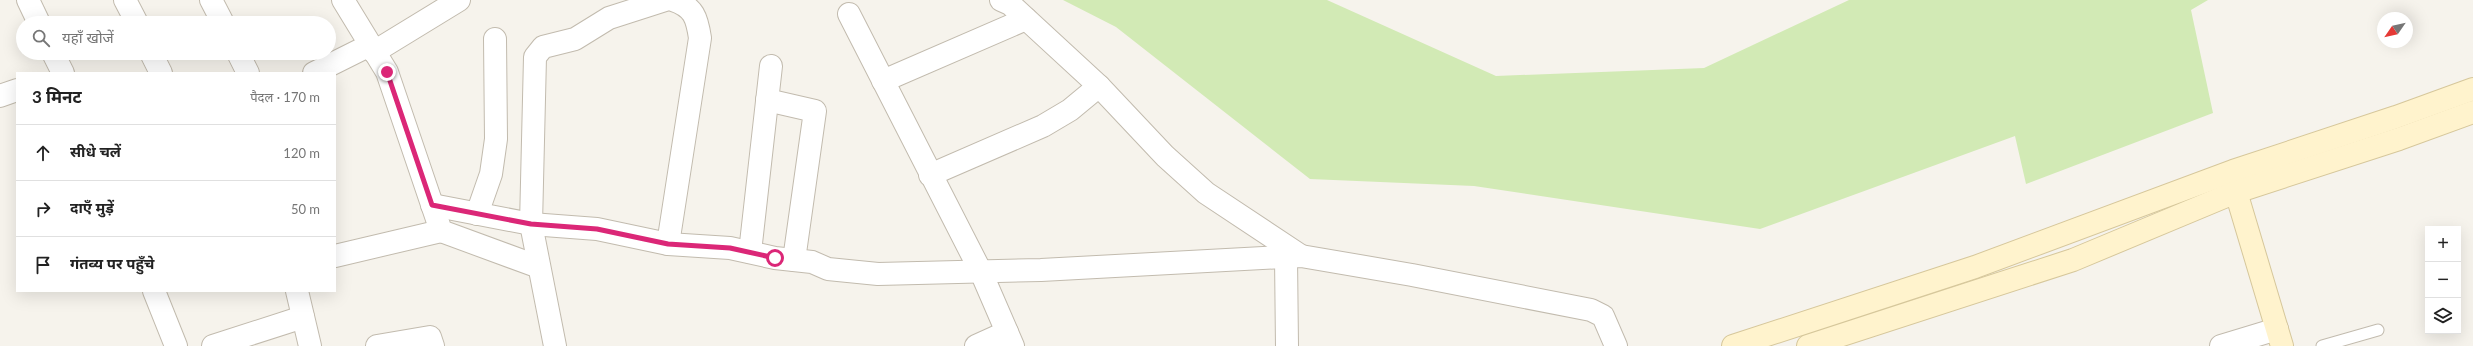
<!DOCTYPE html>
<html lang="hi">
<meta charset="utf-8">
<style>
body{margin:0;font-family:Lato,"Noto Sans Devanagari",sans-serif;background:#f2f2f2;color:#222}
.controls{position:absolute;right:12px;bottom:12px;display:grid;overflow:hidden;border-radius:0px;box-shadow:0 4px 16px #0002}
.controls button{width:36px;height:36px;display:grid;place-items:center;padding:0;border:0;border-bottom:1px solid #e0e0e0;background:#fff;color:#222;font:20px sans-serif}
.compass{position:absolute;left:2377px;top:12px;width:36px;height:36px;border-radius:50%;background:#fff;box-shadow:0 4px 16px #0002;rotate:236deg}
.stop{position:absolute;width:12px;height:12px;margin:-9px;border:3px solid #db2777;border-radius:50%;background:#fff}
.stop.end{background:#db2777;border-color:#fff;box-shadow:0 1px 4px #0008}
.list{margin:0;padding:0;list-style:none}
h2{display:flex;justify-content:space-between;align-items:center;height:52px;margin:0;padding:0 16px;font-size:17px}
h2 small{font-size:13px;font-weight:400;color:#767676}
.list li{display:grid;grid-template-columns:26px 1fr auto;gap:12px;align-items:center;box-sizing:border-box;height:56px;padding:0 16px;border-top:1px solid #e0e0e0}
.list b{display:block;font-size:15px;white-space:nowrap}
.list em{font-size:13px;font-style:normal;color:#767676}
.icon{flex:none;width:22px;height:22px;fill:none;stroke:currentColor;stroke-width:2;stroke-linecap:round;stroke-linejoin:round}
.map{position:relative;flex:none;width:2473px;height:346px;overflow:hidden}
.search{position:absolute;background:#fff;box-shadow:0 4px 16px #0002;left:16px;top:16px;width:320px;height:44px;display:flex;align-items:center;gap:10px;box-sizing:border-box;padding:0 14px;border-radius:22px;color:#767676;font-size:15px}
.panel{position:absolute;background:#fff;box-shadow:0 4px 16px #0002;left:16px;top:72px;width:320px;height:220px;border-radius:0px}
.map>svg:first-child{display:block}
.green{fill:#d2eab5}
.lines{fill:none;stroke-linecap:round;stroke-linejoin:round}
.lane-casing{stroke:#c2bbae;stroke-width:13}
.street-casing{stroke:#c2bbae;stroke-width:24}
.secondary-casing{stroke:#d6c79b;stroke-width:24}
.lane{stroke:#fff;stroke-width:11}
.street{stroke:#fff;stroke-width:22}
.secondary{stroke:#fff3cd;stroke-width:22}
.route{stroke:#db2777;stroke-width:5}
</style>
<div class="map">
<svg width="2473" height="346" viewBox="0 0 2473 346">
<rect width="100%" height="100%" fill="#f6f3ec"/>
<polygon class="green" points="1063,0 1327,0 1496,76 1704,68 1849,0 2208,0 2191,10 2213,113 2026,184 2015,136 1760,229 1474,186 1310,179 1116,27"/>
<g class="lines">
<defs>
<polyline id="lane" points="2322,346 2378,330"/>
<g id="street">
<polyline points="28,0 39,23"/>
<polyline points="125,0 137,23"/>
<polyline points="211,0 223,23"/>
<polyline points="343,0 387,72 441,231 539,267"/>
<polyline points="1001,0 1010,4 1099,86"/>
<polyline points="849,14 981,272 1013,346"/>
<polyline points="374,52 459,0"/>
<polyline points="53,53 63,73"/>
<polyline points="151,53 161,73"/>
<polyline points="238,53 248,73"/>
<polyline points="314,73 370,45"/>
<polyline points="883,81 1026,19"/>
<polyline points="0,96 17,90"/>
<polyline points="767,100 815,111 794,260"/>
<polyline points="930,175 1043,126 1070,110 1099,86 1165,156 1206,193 1301,256"/>
<polyline points="432,205 531,224 597,229 668,244 730,248 775,258 812,262 828,269 878,274 1041,270 1301,256 1412,275 1591,310 1603,316 1616,346"/>
<polyline points="477,214 491,174 496,139 495,39"/>
<path d="M668 244 700 38C697 18 694 7 673 0"/>
<polyline points="750,252 771,66"/>
<polyline points="335,256 441,231"/>
<polyline points="1286,257 1287,346"/>
<polyline points="154,291 176,346"/>
<polyline points="297,291 310,346"/>
<polyline points="213,346 303,317"/>
<polyline points="377,346 430,337 433,346"/>
<polyline points="555,346 531,224 535,57 543,47 575,39 609,18 665,0"/>
<polyline points="976,346 1007,332"/>
<polyline points="2221,346 2277,329"/>
</g>
<g id="secondary">
<polyline points="2234,178 2236,192 2282,346"/>
<polyline points="1733,346 1975,267 2233,171 2396,117 2473,89"/>
<polyline points="1808,346 2073,260 2236,192 2399,139 2473,112"/>
</g>
</defs>
<use href="#lane" class="lane-casing"/>
<use href="#street" class="street-casing"/>
<use href="#secondary" class="secondary-casing"/>
<use href="#lane" class="lane"/>
<use href="#street" class="street"/>
<use href="#secondary" class="secondary"/>
</g>
<g class="lines">
<polyline class="route" points="387,72 432,205 531,224 597,229 668,244 730,248 775,258"/>
</g>
</svg>
<div class="controls">
<button>+</button>
<button>−</button>
<button><svg class="icon" aria-label="layers" viewBox="0 0 24 24"><path d="M12 4l9 5-9 5-9-5zM3 14l9 5 9-5"/></svg></button>
</div>
<svg class="compass" viewBox="-18 -18 36 36"><path d="M0-13l5 13h-10z" fill="#e53935"/><path d="M0 13l5-13h-10z" fill="#767676"/></svg>
<div class="stop" style="left:775px;top:258px"></div>
<div class="stop end" style="left:387px;top:72px"></div>
<div class="search"><svg class="icon" aria-label="search" viewBox="0 0 24 24"><circle cx="10" cy="10" r="6"/><path d="M15 15l6 6"/></svg>यहाँ खोजें</div>
<section class="panel">
<h2>3 मिनट<small>पैदल · 170 m</small></h2>
<ul class="list">
<li><svg class="icon" aria-label="ahead" viewBox="0 0 24 24"><path d="M12 20V5M6 11l6-6 6 6"/></svg><div><b>सीधे चलें</b></div><em>120 m</em></li>
<li><svg class="icon" aria-label="right" viewBox="0 0 24 24"><path d="M7 20v-9h11M14 6l5 5-5 5"/></svg><div><b>दाएँ मुड़ें</b></div><em>50 m</em></li>
<li><svg class="icon" aria-label="arrive" viewBox="0 0 24 24"><path d="M6 21V4h12l-3 4 3 4H6"/></svg><div><b>गंतव्य पर पहुँचे</b></div></li>
</ul>
</section>
</div>
